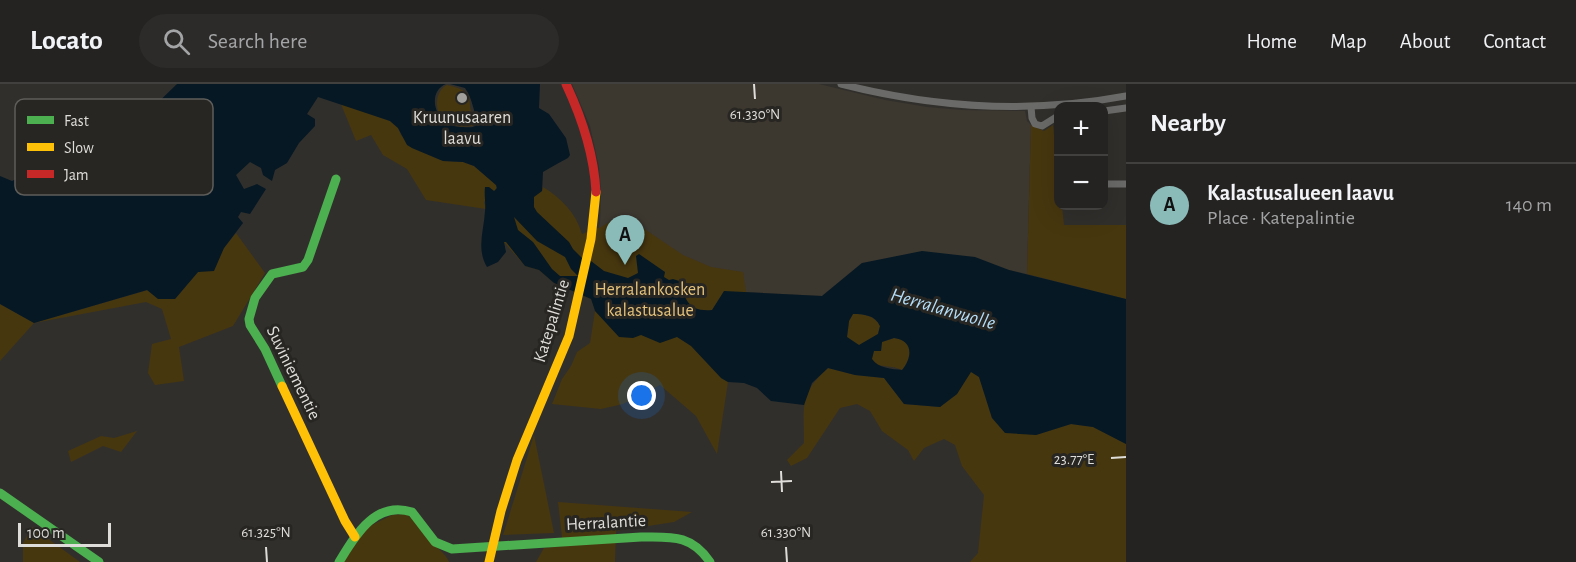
<!DOCTYPE html>
<meta charset="utf-8">
<style>
body{margin:0;font-family:"Alegreya Sans",sans-serif;background:#2d2b2a;color:#f1f3f6}
.controls{position:absolute;right:18px;top:18px;display:grid;overflow:hidden;border-radius:12px;box-shadow:0 6px 24px #0002}
.controls button{width:54px;height:54px;display:grid;place-items:center;padding:0;border:0;border-bottom:2px solid #42403f;background:#252321;color:#f1f3f6;font:30px sans-serif}
.scale{position:absolute;left:18px;bottom:15px;width:93px;box-sizing:border-box;padding-left:6px;border:3px solid #dfddda;border-top:0;font-size:16px;line-height:21px;white-space:nowrap;color:#dfddda;-webkit-text-stroke:4px #282622;paint-order:stroke}
.you{position:absolute;left:642px;top:312px;width:21px;height:21px;margin:-15px;border:4px solid #fff;border-radius:50%;background:#1a73e8;box-shadow:0 0 0 9px #1a73e833}
.badge{display:grid;place-items:center;width:39px;height:39px;border-radius:50%;background:#8bbbb9;color:#111;font-size:20px;font-weight:700}
.pin{position:absolute;translate:-50% -50px;filter:drop-shadow(0 2px 3px #0008)}
.pin::after{content:'';position:absolute;top:32px;width:21px;height:18px;background:inherit;clip-path:polygon(0 0,100% 0,50% 100%)}
.list{margin:0;padding:0;list-style:none}
h2{display:flex;justify-content:space-between;align-items:center;height:78px;margin:0;padding:0 24px;font-size:26px}
h2 small{font-size:20px;font-weight:400;color:#a3a4a5}
.list li{display:grid;grid-template-columns:39px 1fr auto;gap:18px;align-items:center;box-sizing:border-box;height:84px;padding:0 24px;border-top:2px solid #42403f}
.list b{display:block;font-size:22px;white-space:nowrap}
.list p{margin:0;font-size:20px;white-space:nowrap;color:#a3a4a5}
.list em{font-size:20px;font-style:normal;color:#a3a4a5}
.icon{flex:none;width:33px;height:33px;fill:none;stroke:currentColor;stroke-width:2;stroke-linecap:round;stroke-linejoin:round}
.map{position:relative;flex:none;width:1126px;height:478px;overflow:hidden}
header{display:flex;align-items:center;gap:36px;box-sizing:border-box;height:84px;padding:0 30px;background:#252321;border-bottom:2px solid #42403f}
header strong{font-size:28px}
nav{display:flex;gap:33px;margin-inline-start:auto;font-size:21px}
.search{width:420px;height:54px;background:#2d2b2a;display:flex;align-items:center;gap:15px;box-sizing:border-box;padding:0 21px;border-radius:33px;color:#a3a4a5;font-size:22px}
main{display:flex}
aside{flex:1;background:#252321}
.map>svg:first-child{display:block}
.built{fill:#3c372f}
.green{fill:#47370f}
.water{fill:#051824;fill-rule:evenodd}
.lines{fill:none;stroke-linecap:round;stroke-linejoin:round}
.street{stroke:#6a6a68;stroke-width:7}
.fast{stroke:#4caf50;stroke-width:9}
.slow{stroke:#ffc107;stroke-width:9}
.jam{stroke:#c62828;stroke-width:9}
.ticks{fill:none;stroke:#dfddda;stroke-width:2}
.poi-dot{fill:#a2a09d;stroke:#282622;stroke-width:2}
.labels{text-anchor:middle;dominant-baseline:central;stroke-width:6;stroke-linejoin:round;paint-order:stroke}
.poi-label{font-size:18px;fill:#dfddda;stroke:#282622}
.park-label{font-size:18px;fill:#e4c27c;stroke:#282622}
.street-label{font-size:18px;fill:#dfddda;stroke:#282622}
.water-label{font-size:20px;font-style:italic;fill:#b4dffa;stroke:#282622}
.key{fill:#282622;stroke:#5f5d59;stroke-width:1.5}
.key-label{font-size:16px;fill:#dfddda}
.ticks-label{font-size:15px;text-anchor:middle;fill:#dfddda;stroke:#282622;stroke-width:6;stroke-linejoin:round;paint-order:stroke}
</style>
<header>
<strong>Locato</strong>
<div class="search"><svg class="icon" aria-label="search" viewBox="0 0 24 24"><circle cx="10" cy="10" r="6"/><path d="M15 15l6 6"/></svg>Search here</div>
<nav><a>Home</a><a>Map</a><a>About</a><a>Contact</a></nav>
</header>
<main>
<div class="map">
<svg width="1126" height="478" viewBox="0 0 1126 478">
<rect width="100%" height="100%" fill="#312f2c"/>
<polygon class="built" points="572,0 819,0 885,16 927,23 962,26 1025,27 1027,37 1031,41 1027,190 1009,186 862,179 822,212 724,207 591,177 600,139 601,108 599,83 590,42"/>
<g class="green">
<path d="M447 1C482 8 462 22 477 37L475 41C465 44 450 43 443 35 434 26 435 7 447 1Z"/>
<polygon points="341,20 390,37 398,44 401,51 412,64 443,77 463,78 474,82 496,101 496,107 484,118 486,125 426,116 407,85 383,71 371,51 356,57"/>
<polygon points="1031,41 1044,47 1053,41 1058,89 1058,122 1062,122 1064,141 1126,141 1126,215 1027,190"/>
<path d="M543 103C561 114 576 129 582 150L601 143 618 133 625 132 683 171 711 183 743 188 746 208 721 294 728 298 717 370 696 332 660 301 623 320 601 325 552 320 562 295 571 282 577 268 590 259 595 227 591 215 554 199 539 186 525 182 503 157 510 127 542 107Z"/>
<polygon points="236,149 265,189 233,242 179,263 184,297 155,301 148,289 152,260 171,255 162,225 146,218 34,239 0,277 0,220 34,239 148,206 175,215 198,188 224,164"/>
<path d="M853 230C864 230 875 232 880 242L878 250 858 262 847 253 849 237Z"/>
<path d="M894 254C913 256 913 273 902 286 899 285 895 283 892 283 882 281 873 284 871 271L874 267H881L882 258Z"/>
<path d="M828 284 855 291 884 294 904 320 940 323 957 310 971 287 979 293 992 334 1036 351 1071 340 1093 343 1126 360V478H970L978 469 984 411 962 382 955 361 944 355 924 364 914 377 908 366 882 347 870 327 857 320 840 324 807 374 791 382 787 376 804 359C804 322 799 310 828 284Z"/>
<polygon points="137,347 121,368 103,362 71,378 68,367 101,352 114,354"/>
<polygon points="534,351 554,449 503,451"/>
<polygon points="558,418 692,428 674,438 616,447 615,478 536,478 544,464 563,462"/>
<path d="M406 430C418 438 421 445 429 456 436 464 445 468 449 478H341L364 445 392 431Z"/>
<polygon points="32,443 80,478 23,478 23,459"/>
</g>
<path class="water" d="M177 0H446C426 8 434 42 461 43 469 43 473 45 479 39 473 28 473 15 465 4L450 0H540L539 24 549 30 566 54 570 71 568 74C559 79 551 83 543 88L542 107 534 113V123L537 128 569 158 573 165 583 175 591 177 604 187 628 194 638 189 636 172 639 170 665 188 664 193 669 196 673 195 679 197C686 216 688 228 712 226L724 207 822 212 862 179 922 167 975 173 1009 186 1126 215V360L1093 343 1071 340 1036 351 1005 349 992 334 979 293 971 288 957 310 940 323 904 320 884 294 855 291 828 284 812 299 804 321 771 317 757 304 744 299 728 298 721 294 691 262 677 253 660 259 641 251 633 254 619 253 595 227 591 215 554 199 539 186 525 182 506 158H504L506 168 498 178 487 183C476 165 484 146 485 127 486 119 484 112 485 103H489L494 107 497 104 496 101 474 82 463 78 443 77 412 64 407 61 398 44 390 37 318 13 307 30 315 35V42L299 59 287 79 275 86 272 97 263 91 261 84 250 78 236 91 244 105 257 100 266 105 250 130 241 128 238 133 243 139 224 164 214 187 198 188 175 215H158L147 206 34 239 0 220V92L12 97 26 90 50 101H83L109 81 125 71 145 31ZM514 133 537 157 565 173 571 185 578 192H560L552 185 533 158 518 146ZM853 230C864 230 875 231 880 242L878 250 859 261 847 253 849 237ZM894 254C913 256 913 273 902 286 892 285 878 284 872 275L874 267H881L882 258Z"/>
<g class="lines">
<g class="street">
<path d="M841 0C935 24 1030 30 1126 12"/>
<polyline points="1031,23 1032,34 1035,40 1042,42 1058,32"/>
<polyline points="1104,27 1126,24"/>
<polyline points="1104,100 1126,100"/>
</g>
<g class="fast">
<polyline points="282,302 265,265 250,241 249,235 255,214 272,190 303,183 308,176 336,95"/>
<polyline points="0,409 99,478"/>
<path d="M339 478C355 452 375 416 412 428L435 458 452 465 641 453C671 453 691 450 710 478"/>
</g>
<g class="slow">
<polyline points="282,302 345,437 355,453"/>
<polyline points="489,478 501,427 517,376 569,252 591,155 596,108"/>
</g>
<path class="jam" d="M566 0C582 34 594 70 596 108"/>
</g>
<path class="ticks" d="M754 0 755 15M1111 374 1126 373M781 387 782 408M771 398 792 397M266 463 267 478M786 463 787 478"/>
<circle class="poi-dot" cx="462" cy="14" r="6"/>
<g class="labels">
<g class="poi-label">
<text x="462" y="34">Kruunusaaren<tspan x="462" dy="21">laavu</tspan></text>
</g>
<g class="park-label">
<text x="650" y="206">Herralankosken<tspan x="650" dy="21">kalastusalue</tspan></text>
</g>
<g class="street-label">
<text transform="translate(552 237) rotate(-73)">Katepalintie</text>
<text transform="translate(293 289) rotate(64)">Suviniementie</text>
<text transform="translate(606 439) rotate(-3)">Herralantie</text>
</g>
<g class="water-label">
<text transform="translate(943 225) rotate(16)">Herralanvuolle</text>
</g>
</g>
<rect x="15" y="15" width="198" height="96" rx="9" class="key"/>
<rect x="27" y="32" width="27" height="8" fill="#4caf50"/>
<rect x="27" y="59" width="27" height="8" fill="#ffc107"/>
<rect x="27" y="86" width="27" height="8" fill="#c62828"/>
<g class="key-label">
<text x="64" y="42">Fast</text>
<text x="64" y="69">Slow</text>
<text x="64" y="96">Jam</text>
</g>
<g class="ticks-label">
<text x="755" y="35">61.330°N</text>
<text x="1074" y="380">23.77°E</text>
<text x="266" y="453">61.325°N</text>
<text x="786" y="453">61.330°N</text>
</g>
</svg>
<div class="controls">
<button>+</button>
<button>−</button>
</div>
<div class="scale">100 m</div>
<div class="you"></div>
<div class="pin badge" style="left:625px;top:181px">A</div>
</div>
<aside>
<h2>Nearby<small></small></h2>
<ul class="list">
<li><span class="badge">A</span><div><b>Kalastusalueen laavu</b><p>Place · Katepalintie</p></div><em>140 m</em></li>
</ul>
</aside>
</main>
